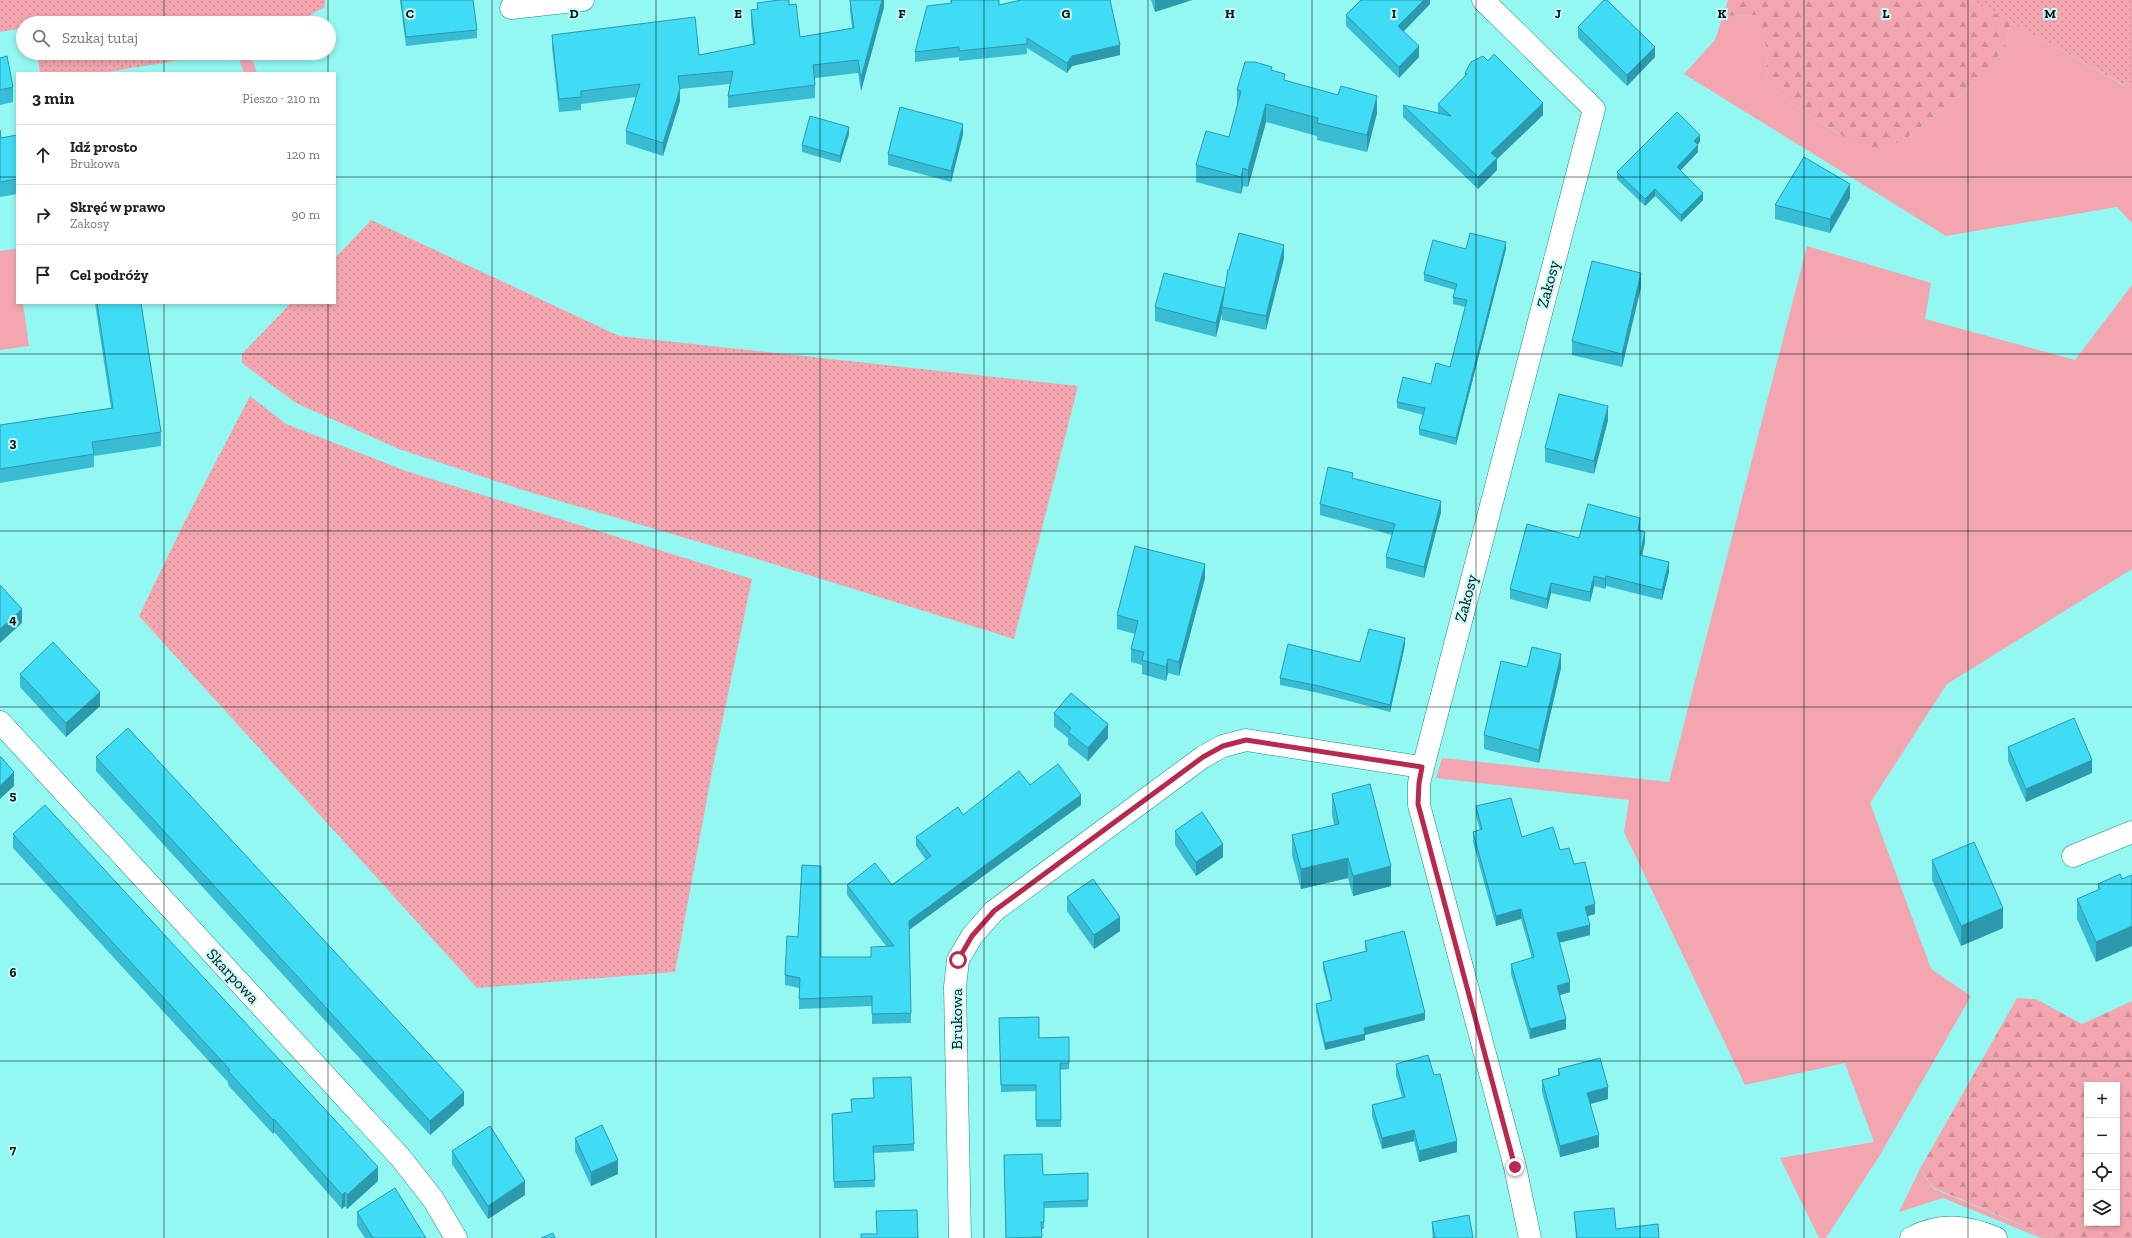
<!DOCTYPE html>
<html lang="pl">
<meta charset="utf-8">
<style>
body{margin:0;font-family:"Zilla Slab",serif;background:#f6f6f6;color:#222}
.controls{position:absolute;right:12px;bottom:12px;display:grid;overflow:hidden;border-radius:0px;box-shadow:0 2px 6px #0003}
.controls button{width:36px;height:36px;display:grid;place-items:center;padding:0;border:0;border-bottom:1px solid #e0e0e0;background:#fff;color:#222;font:20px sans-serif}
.stop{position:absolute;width:12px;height:12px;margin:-9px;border:3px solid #b9294e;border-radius:50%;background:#fff}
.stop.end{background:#b9294e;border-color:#fff;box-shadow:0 1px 4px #0008}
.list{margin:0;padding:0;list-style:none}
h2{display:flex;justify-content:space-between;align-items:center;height:52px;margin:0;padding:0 16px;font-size:17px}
h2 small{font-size:13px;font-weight:400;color:#767676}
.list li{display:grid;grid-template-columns:26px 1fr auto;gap:12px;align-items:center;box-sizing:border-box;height:60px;padding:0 16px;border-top:1px solid #e0e0e0}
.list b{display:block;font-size:15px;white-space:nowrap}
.list p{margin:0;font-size:13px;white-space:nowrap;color:#767676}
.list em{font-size:13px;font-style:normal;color:#767676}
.icon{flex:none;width:22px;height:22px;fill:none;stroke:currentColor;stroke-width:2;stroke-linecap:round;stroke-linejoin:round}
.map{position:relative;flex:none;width:2132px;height:1238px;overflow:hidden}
.search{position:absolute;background:#fff;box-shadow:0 2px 6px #0003;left:16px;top:16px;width:320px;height:44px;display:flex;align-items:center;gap:10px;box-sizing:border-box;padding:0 14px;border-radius:22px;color:#767676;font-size:15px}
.panel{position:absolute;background:#fff;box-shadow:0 2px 6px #0003;left:16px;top:72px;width:320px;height:232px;border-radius:0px}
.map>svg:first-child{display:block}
.grass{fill:#f3a6af}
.forest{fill:url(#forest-firs);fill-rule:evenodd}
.garden{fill:url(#garden-dots)}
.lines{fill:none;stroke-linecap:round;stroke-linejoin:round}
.street-casing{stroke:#188b88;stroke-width:23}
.street{stroke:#fff;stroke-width:22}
.wall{fill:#37bcd3}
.shaded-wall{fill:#2d99ac}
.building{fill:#40dbf5;stroke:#2d99ac}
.route{stroke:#b9294e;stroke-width:5}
.grid{fill:none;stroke:#011413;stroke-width:1;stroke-opacity:0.55}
.labels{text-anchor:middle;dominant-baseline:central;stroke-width:4;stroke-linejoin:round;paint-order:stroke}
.street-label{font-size:16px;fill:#011413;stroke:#c4fcf9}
.grid-label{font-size:13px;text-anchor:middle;font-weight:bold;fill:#011413;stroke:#c4fcf9;stroke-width:4;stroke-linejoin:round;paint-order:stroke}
</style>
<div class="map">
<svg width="2132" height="1238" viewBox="0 0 2132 1238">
<defs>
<pattern id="forest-firs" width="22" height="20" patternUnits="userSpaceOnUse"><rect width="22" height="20" fill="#f3a6af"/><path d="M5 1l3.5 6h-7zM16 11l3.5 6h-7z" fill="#cf8e96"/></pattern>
<pattern id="garden-dots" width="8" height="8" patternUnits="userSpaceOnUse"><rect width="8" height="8" fill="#f3a6af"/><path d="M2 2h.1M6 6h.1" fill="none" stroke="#cf8e96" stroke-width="1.8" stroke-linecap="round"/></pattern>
</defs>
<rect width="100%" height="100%" fill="#93f7f2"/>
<g class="grass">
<polygon points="1756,15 1767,49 1766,82 1796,107 1841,135 1903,141 1979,81 2005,47 2011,22 2127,87 2132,82 2132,223 2117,207 1946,236 1684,74 1715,40 1723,16"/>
<polygon points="237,53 250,53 257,73 244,73"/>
<polygon points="1807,246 1931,283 1925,319 2075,360 2132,285 2132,569 1947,684 1870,803 1931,969 1971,996 1880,1155 1826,1238 1819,1238 1780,1158 1874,1142 1845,1063 1745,1085 1624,832 1629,800 1436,778 1442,758 1669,782"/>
<polygon points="16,249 17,303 23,303 29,346 0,350 0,251"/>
<polygon points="1920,1169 1934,1189 2053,1238 2041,1238 1943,1198 1899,1212"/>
</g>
<g class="forest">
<polygon points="1728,0 1971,0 2011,22 2005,47 1979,81 1903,141 1869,152 1796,107 1766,82 1767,49 1756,15 1723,16"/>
<path d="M2017 998 2036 999 2082 1024 2132 1001V1238H2053L1934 1188 1920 1169ZM2087 1085H2117V1223H2087Z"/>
</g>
<g class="garden">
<polygon points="0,0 325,0 325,7 296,23 23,23 23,28 0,32"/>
<polygon points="1971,0 2132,0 2132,82 2128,87"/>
<polygon points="37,53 223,53 101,73 40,73"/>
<polygon points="371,220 619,336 1078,386 1014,639 757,559 529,492 399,449 296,403 242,363 242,354 291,303 335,303 335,258"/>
<polygon points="250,396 286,424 406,471 752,579 712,771 675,972 477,988 139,616 184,523"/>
</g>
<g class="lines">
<defs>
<g id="street">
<polyline points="1483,0 1594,109 1419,783 1419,805 1515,1167 1530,1238"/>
<polyline points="511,8 583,0"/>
<polyline points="0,722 400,1157 433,1199 456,1238"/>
<polyline points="2073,856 2132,832"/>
<polyline points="960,1238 955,987 958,960 972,936 994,911 1203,757 1223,746 1246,740 1421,767"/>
<path d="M1911 1238C1940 1222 1967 1226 1996 1238"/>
</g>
</defs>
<use href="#street" class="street-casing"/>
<use href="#street" class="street"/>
</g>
<g class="wall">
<polygon points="400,0 473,0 477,30 477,38 406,46"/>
<polygon points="850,0 884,0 884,7 861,91 858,73 815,78 815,98 728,108 728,96 730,84 680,89 680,101 663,156 626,144 626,131 636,97 581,104 581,110 559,112 552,47 552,35 699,55 753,44 751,23 751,10 757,10 757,3 789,5 800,37 852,28 850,11"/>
<polygon points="950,0 999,0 999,5 1120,55 1072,66 1067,73 1027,48 1027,54 959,61 959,57 915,62 915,52 951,3"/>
<polygon points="1151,0 1192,0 1155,12"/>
<polygon points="1430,0 1430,4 1404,31 1419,57 1399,78 1346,26 1346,15"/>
<polygon points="1578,27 1655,57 1627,86 1578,38"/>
<polygon points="0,58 13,87 13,102 0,105"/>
<polygon points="1272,70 1285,81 1377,113 1367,152 1317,140 1317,136 1266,122 1248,187 1243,186 1241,194 1196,182 1196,165 1229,137 1237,107 1237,90"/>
<polygon points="1465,73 1543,115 1497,159 1497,170 1478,189 1403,117 1403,105 1438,113 1438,104 1465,76"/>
<polygon points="0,130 1,138 17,135 17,194 0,197"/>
<polygon points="849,134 840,163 802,152 802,145"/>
<polygon points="963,134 951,182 888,165 888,154"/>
<polygon points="1700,142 1697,145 1698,152 1680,171 1703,200 1681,222 1655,196 1645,206 1617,179 1617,172"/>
<polygon points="1850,198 1830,233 1775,219 1775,205"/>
<polygon points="1466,249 1506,249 1456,445 1419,435 1419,429 1423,415 1397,408 1397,402 1431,384 1450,367 1465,307 1453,304 1453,297 1455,290 1424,281 1424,274"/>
<polygon points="1284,258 1266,330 1222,320 1222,313 1216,337 1155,321 1155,307 1225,288"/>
<polygon points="1641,287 1622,367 1572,355 1572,341"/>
<polygon points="95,303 141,303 161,432 161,446 94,456 94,467 0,483 0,425 111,408"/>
<polygon points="1608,420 1594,474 1545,462 1545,448"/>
<polygon points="1353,479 1441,512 1424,578 1386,568 1386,557 1392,535 1320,515 1320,504"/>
<polygon points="1640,528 1640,530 1645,542 1642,555 1669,572 1662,600 1606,586 1605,589 1594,586 1590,602 1551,593 1547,609 1510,599 1510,589 1579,538"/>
<polygon points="1205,578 1179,676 1168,673 1166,681 1142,674 1142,665 1131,662 1131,649 1135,634 1117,629 1117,615"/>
<polygon points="1405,645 1390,712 1319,693 1280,685 1280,678 1360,662"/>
<polygon points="1527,667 1561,668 1539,763 1484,749 1484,735"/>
<polygon points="20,674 100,706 66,737 20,687"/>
<polygon points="1054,713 1108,738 1088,761 1068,745 1068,738 1054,727"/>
<polygon points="2008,747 2092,773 2026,802 2008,761"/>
<polygon points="96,757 464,1105 430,1135 96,771"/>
<polygon points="1030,785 1081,805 909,930 911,1023 872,1024 872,1006 799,1009 799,988 785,985 785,975 821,957 871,957 886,946 847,895 847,885 892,885 926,860 916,846 916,837"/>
<polygon points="1332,794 1391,886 1353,896 1348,878 1301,889 1292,855 1292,835 1334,825 1332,814"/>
<polygon points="1476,806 1522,837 1560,850 1574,864 1595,914 1587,916 1590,935 1559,943 1570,992 1560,995 1566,1029 1530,1039 1511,974 1511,964 1532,958 1521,919 1496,926 1473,842 1473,832 1480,830 1476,816"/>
<polygon points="1175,831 1223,857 1196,876 1175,845"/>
<polygon points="13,834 378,1181 347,1209 345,1206 342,1209 274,1132 273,1134 228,1085 228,1082 13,848"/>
<polygon points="1932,860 2003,928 1961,946 1932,880"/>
<polygon points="2122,879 2096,962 2077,919 2077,899 2098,890 2098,884"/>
<polygon points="1067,897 1120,931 1094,949 1067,911"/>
<polygon points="1365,941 1425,1020 1365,1035 1365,1040 1325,1050 1316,1011 1316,1004 1331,1001 1323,969 1323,962 1366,951 1365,948"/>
<polygon points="999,1018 1039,1038 1069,1037 1069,1069 1060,1070 1061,1127 1036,1127 1036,1091 1001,1092"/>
<polygon points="1396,1064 1434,1075 1457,1152 1419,1162 1414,1141 1382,1149 1372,1116 1372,1105 1402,1097 1396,1075"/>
<polygon points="1558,1069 1608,1099 1590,1104 1599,1147 1560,1157 1542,1092 1542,1080 1558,1075"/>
<polygon points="832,1114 914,1144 914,1151 873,1153 875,1187 834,1188"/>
<polygon points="575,1138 618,1174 591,1186 575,1151"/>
<polygon points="452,1151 525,1195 488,1219 452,1164"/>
<polygon points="1004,1155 1043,1175 1088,1173 1088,1207 1044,1208 1044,1229 1041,1229 1042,1238 1006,1238"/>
<polygon points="357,1212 426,1238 365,1238 357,1226"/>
<polygon points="1574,1212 1616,1229 1659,1238 1576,1238"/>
<polygon points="1432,1222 1473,1238 1433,1238 1432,1229"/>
</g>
<g class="shaded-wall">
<polygon points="882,0 884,0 884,7 861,91 861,78"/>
<polygon points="1155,0 1192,0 1155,12"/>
<polygon points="1424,0 1430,0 1430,4 1398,37 1398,26"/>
<polygon points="1120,45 1120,55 1072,66 1067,73 1067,63 1072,56"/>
<polygon points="1419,46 1419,57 1399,78 1399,67"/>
<polygon points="1655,47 1655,57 1627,86 1627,75"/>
<polygon points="680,89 680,101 663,156 663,143"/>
<polygon points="1377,96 1377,113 1367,152 1367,135"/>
<polygon points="1543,103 1543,115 1497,159 1497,170 1478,189 1478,177 1491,153"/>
<polygon points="1266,104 1266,122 1248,187 1248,170"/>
<polygon points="963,124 963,134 951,182 951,171"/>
<polygon points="849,127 849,134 840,163 840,156"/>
<polygon points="1700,135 1700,142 1694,148 1694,141"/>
<polygon points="1698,145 1698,152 1677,174 1677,167"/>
<polygon points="1243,168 1243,186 1241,194 1241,177"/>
<polygon points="1850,184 1850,198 1830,233 1830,219"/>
<polygon points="1655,189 1655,196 1645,206 1645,199"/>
<polygon points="1703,193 1703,200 1681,222 1681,215"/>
<polygon points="1506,242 1506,249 1456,445 1456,438"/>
<polygon points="1284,245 1284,258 1266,330 1266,316"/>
<polygon points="1641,273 1641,287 1622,367 1622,354"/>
<polygon points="1225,288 1222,307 1222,313 1216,337 1216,323"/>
<polygon points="1608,406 1608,420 1594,474 1594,461"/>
<polygon points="1441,501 1441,512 1424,578 1424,567"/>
<polygon points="1640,518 1640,528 1638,540 1638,530"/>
<polygon points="1645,532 1645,542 1640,565 1640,555"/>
<polygon points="1669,562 1669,572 1662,600 1662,590"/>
<polygon points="1205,564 1205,578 1179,676 1179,662"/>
<polygon points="1594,576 1594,586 1590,602 1590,592"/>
<polygon points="1606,576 1606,586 1605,589 1605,579"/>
<polygon points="1551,583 1551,593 1547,609 1547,599"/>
<polygon points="22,609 22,623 0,643 0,629"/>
<polygon points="1405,638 1405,645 1390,712 1390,705"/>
<polygon points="1561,654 1561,668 1539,763 1539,750"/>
<polygon points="1168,659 1168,673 1166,681 1166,667"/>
<polygon points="100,692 100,706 66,737 66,723"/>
<polygon points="1108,724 1108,738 1088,761 1088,748"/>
<polygon points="2092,760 2092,773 2026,802 2026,789"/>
<polygon points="14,772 14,786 0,799 0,786"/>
<polygon points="1081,795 1081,805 909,930 909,921"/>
<polygon points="1223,844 1223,857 1196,876 1196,862"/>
<polygon points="1348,858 1348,878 1301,889 1301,869"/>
<polygon points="1391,866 1391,886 1353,896 1353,876"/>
<polygon points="1595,904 1595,914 1585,917 1585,907"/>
<polygon points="2003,908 2003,928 1961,946 1961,926"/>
<polygon points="1521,909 1521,919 1496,926 1496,916"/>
<polygon points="1120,917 1120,931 1094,949 1094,935"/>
<polygon points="1590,925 1590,935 1557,943 1557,933"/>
<polygon points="2132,926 2132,946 2096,962 2096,942"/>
<polygon points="1570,982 1570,992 1557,996 1557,986"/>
<polygon points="1425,1013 1425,1020 1365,1035 1365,1040 1325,1050 1325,1043 1364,1028"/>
<polygon points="1566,1019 1566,1029 1530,1039 1530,1029"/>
<polygon points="1608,1087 1608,1099 1587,1105 1587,1093"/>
<polygon points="464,1092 464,1105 430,1135 430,1121"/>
<polygon points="274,1119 274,1132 273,1134 273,1120"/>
<polygon points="1414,1130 1414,1141 1382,1149 1382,1138"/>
<polygon points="1599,1135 1599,1147 1560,1157 1560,1146"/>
<polygon points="1457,1141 1457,1152 1419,1162 1419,1151"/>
<polygon points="618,1160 618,1174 591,1186 591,1172"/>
<polygon points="378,1167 378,1181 347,1209 347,1195"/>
<polygon points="525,1181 525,1195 488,1219 488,1206"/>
<polygon points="345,1192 345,1206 342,1209 342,1195"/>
</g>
<g class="building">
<polygon points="401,0 473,0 477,30 406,37"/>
<polygon points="779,0 789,0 789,5 796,4 800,37 854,28 850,0 882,0 861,78 858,60 813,65 815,85 728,96 733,71 678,76 680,89 663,143 626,131 640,84 581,91 581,97 559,99 552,35 695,17 699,55 755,44 751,10 758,9 757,3"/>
<polygon points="951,0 999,0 999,5 1021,0 1110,0 1120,45 1072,56 1067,63 1027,38 1027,44 959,51 959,47 915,52 927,6 952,3"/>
<polygon points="1361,0 1424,0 1398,26 1419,46 1399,67 1346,15"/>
<polygon points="1604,0 1607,0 1655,47 1627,75 1578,27"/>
<polygon points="1494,54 1543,103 1491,153 1497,158 1478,177 1403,105 1451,116 1438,104 1467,74 1465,73 1471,62 1483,56 1488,61"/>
<polygon points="7,56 13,87 0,90 0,58"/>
<polygon points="1245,62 1255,62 1272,67 1271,70 1285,74 1284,80 1338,95 1341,86 1377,96 1367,135 1317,123 1318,118 1266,104 1248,170 1243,168 1241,177 1196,165 1206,131 1229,137 1241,91 1237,90"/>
<polygon points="900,107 963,124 951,171 888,154"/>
<polygon points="1677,112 1700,135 1694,141 1698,145 1677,167 1703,193 1681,215 1655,189 1645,199 1617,172"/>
<polygon points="810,116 849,127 840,156 802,145"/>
<polygon points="0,130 1,138 17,135 17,179 0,182"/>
<polygon points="1804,157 1850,184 1830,219 1775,205"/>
<polygon points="1239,233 1284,245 1266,316 1222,307 1228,269 1229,270"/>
<polygon points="1470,233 1506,242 1456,438 1419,429 1425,408 1397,402 1403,377 1431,384 1436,363 1450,367 1467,300 1453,297 1457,284 1424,274 1433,240 1466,249"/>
<polygon points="1592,261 1641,273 1622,354 1572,341"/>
<polygon points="1164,273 1225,288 1216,323 1155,307"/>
<polygon points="97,303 141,303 161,432 92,442 94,454 0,469 0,425 113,408"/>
<polygon points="1559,394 1608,406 1594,461 1545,448"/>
<polygon points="1328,467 1353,473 1352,478 1441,501 1424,567 1386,557 1395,524 1320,504"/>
<polygon points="1588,504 1640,518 1638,530 1645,532 1640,555 1669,562 1662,590 1606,576 1605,579 1594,576 1590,592 1551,583 1547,599 1510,589 1527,524 1579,538"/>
<polygon points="1135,546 1205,564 1179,662 1168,659 1166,667 1142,660 1144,652 1131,649 1138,621 1117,615"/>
<polygon points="0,585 22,609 0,629"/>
<polygon points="1369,629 1405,638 1390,705 1319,686 1280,678 1288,644 1360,662"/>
<polygon points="53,642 100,692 66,723 20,674"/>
<polygon points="1532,647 1561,654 1539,750 1484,735 1501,661 1527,667"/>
<polygon points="1071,693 1108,724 1088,748 1068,732 1071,728 1054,713"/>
<polygon points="2074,718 2092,760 2026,789 2008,747"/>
<polygon points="128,728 464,1092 430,1121 96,757"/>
<polygon points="0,756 14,772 0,786"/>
<polygon points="1058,764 1081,795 909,921 911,1013 872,1014 872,996 799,999 800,978 785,975 787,936 798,937 802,865 821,866 821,957 871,957 871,947 894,946 847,885 875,863 892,885 931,856 916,837 958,807 963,815 1019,771 1030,785"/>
<polygon points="1370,784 1391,866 1353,876 1348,858 1301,869 1292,835 1339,824 1332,794"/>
<polygon points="1511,798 1522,837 1553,827 1560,850 1569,848 1574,864 1585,862 1595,904 1585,907 1590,925 1557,933 1570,982 1557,986 1566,1019 1530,1029 1511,964 1534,957 1521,909 1496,916 1473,832 1482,829 1476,806"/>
<polygon points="45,805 378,1167 347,1195 345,1192 342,1195 274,1119 273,1120 228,1071 230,1070 13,834"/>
<polygon points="1202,812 1223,844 1196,862 1175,831"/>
<polygon points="1974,842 2003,908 1961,926 1932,860"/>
<polygon points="2120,874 2122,879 2132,875 2132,926 2096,942 2077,899 2100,889 2098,884"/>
<polygon points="1093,879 1120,917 1094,935 1067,897"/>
<polygon points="1404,931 1425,1013 1364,1028 1365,1034 1325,1043 1316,1004 1332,1000 1323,962 1367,951 1365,941"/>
<polygon points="1039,1017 1039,1038 1069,1037 1069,1063 1060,1063 1061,1120 1036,1120 1036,1085 1001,1085 999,1018"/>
<polygon points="1428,1055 1434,1075 1440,1074 1457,1141 1419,1151 1414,1130 1382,1138 1372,1105 1405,1097 1396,1064"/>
<polygon points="1600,1058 1608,1087 1587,1093 1599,1135 1560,1146 1542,1080 1560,1075 1558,1069"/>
<polygon points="911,1077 914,1144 873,1146 875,1180 834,1182 832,1114 852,1112 851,1099 874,1098 873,1078"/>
<polygon points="602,1125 618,1160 591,1172 575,1138"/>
<polygon points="490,1126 525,1181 488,1206 452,1151"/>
<polygon points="1042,1154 1043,1175 1088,1173 1088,1200 1044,1202 1044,1222 1041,1222 1042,1237 1006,1238 1004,1155"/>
<polygon points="395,1188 426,1238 373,1238 357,1212"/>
<polygon points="1614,1208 1616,1229 1658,1224 1659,1238 1577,1238 1574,1212"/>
<polygon points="917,1210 918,1238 861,1238 861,1234 877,1234 876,1211"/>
<polygon points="1469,1215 1473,1238 1432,1238 1435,1238 1432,1222"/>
<polygon points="553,1233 555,1238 541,1238"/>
</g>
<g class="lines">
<polyline class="route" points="958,960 972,936 994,911 1203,757 1223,746 1246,740 1422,767 1419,783 1418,804 1515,1167"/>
</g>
<path class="grid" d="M164 0V23M328 0V23M492 0V1238M656 0V1238M820 0V1238M984 0V1238M1148 0V1238M1312 0V1238M1476 0V1238M1640 0V1238M1804 0V1238M1968 0V1238M164 53V73M328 53V73M0 177H17M335 177H2132M164 303V1238M328 303V1238M0 354H2132M0 531H2132M0 707H2132M0 884H2132M0 1061H2132"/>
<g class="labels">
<g class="street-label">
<text transform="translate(1548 284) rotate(-75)">Zakosy</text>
<text transform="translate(1466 598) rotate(-75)">Zakosy</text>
<text transform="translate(233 976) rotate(47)">Skarpowa</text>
<text transform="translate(956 1019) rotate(-90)">Brukowa</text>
</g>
</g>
<g class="grid-label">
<text x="410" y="18">C</text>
<text x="574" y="18">D</text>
<text x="738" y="18">E</text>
<text x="902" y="18">F</text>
<text x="1066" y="18">G</text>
<text x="1230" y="18">H</text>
<text x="1394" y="18">I</text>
<text x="1558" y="18">J</text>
<text x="1722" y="18">K</text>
<text x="1886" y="18">L</text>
<text x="2050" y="18">M</text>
<text x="13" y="447">3</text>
<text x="13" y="624">4</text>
<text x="13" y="800">5</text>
<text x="13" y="977">6</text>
<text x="13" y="1154">7</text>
</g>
</svg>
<div class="controls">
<button>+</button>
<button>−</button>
<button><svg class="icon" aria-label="locate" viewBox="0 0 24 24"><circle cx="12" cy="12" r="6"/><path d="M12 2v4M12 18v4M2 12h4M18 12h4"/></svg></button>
<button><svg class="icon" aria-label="layers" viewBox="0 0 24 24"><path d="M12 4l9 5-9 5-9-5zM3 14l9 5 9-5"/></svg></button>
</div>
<div class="stop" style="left:958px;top:960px"></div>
<div class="stop end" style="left:1515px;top:1167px"></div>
<div class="search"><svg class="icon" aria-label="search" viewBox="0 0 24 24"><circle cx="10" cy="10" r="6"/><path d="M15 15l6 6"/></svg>Szukaj tutaj</div>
<section class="panel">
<h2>3 min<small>Pieszo · 210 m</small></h2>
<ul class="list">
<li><svg class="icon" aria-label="ahead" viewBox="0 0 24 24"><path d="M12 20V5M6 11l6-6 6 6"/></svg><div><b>Idź prosto</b><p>Brukowa</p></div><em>120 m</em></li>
<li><svg class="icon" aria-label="right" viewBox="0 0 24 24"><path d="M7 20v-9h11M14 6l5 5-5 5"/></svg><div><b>Skręć w prawo</b><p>Zakosy</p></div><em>90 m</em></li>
<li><svg class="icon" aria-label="arrive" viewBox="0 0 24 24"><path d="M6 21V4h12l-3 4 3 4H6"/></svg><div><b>Cel podróży</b></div></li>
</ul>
</section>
</div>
